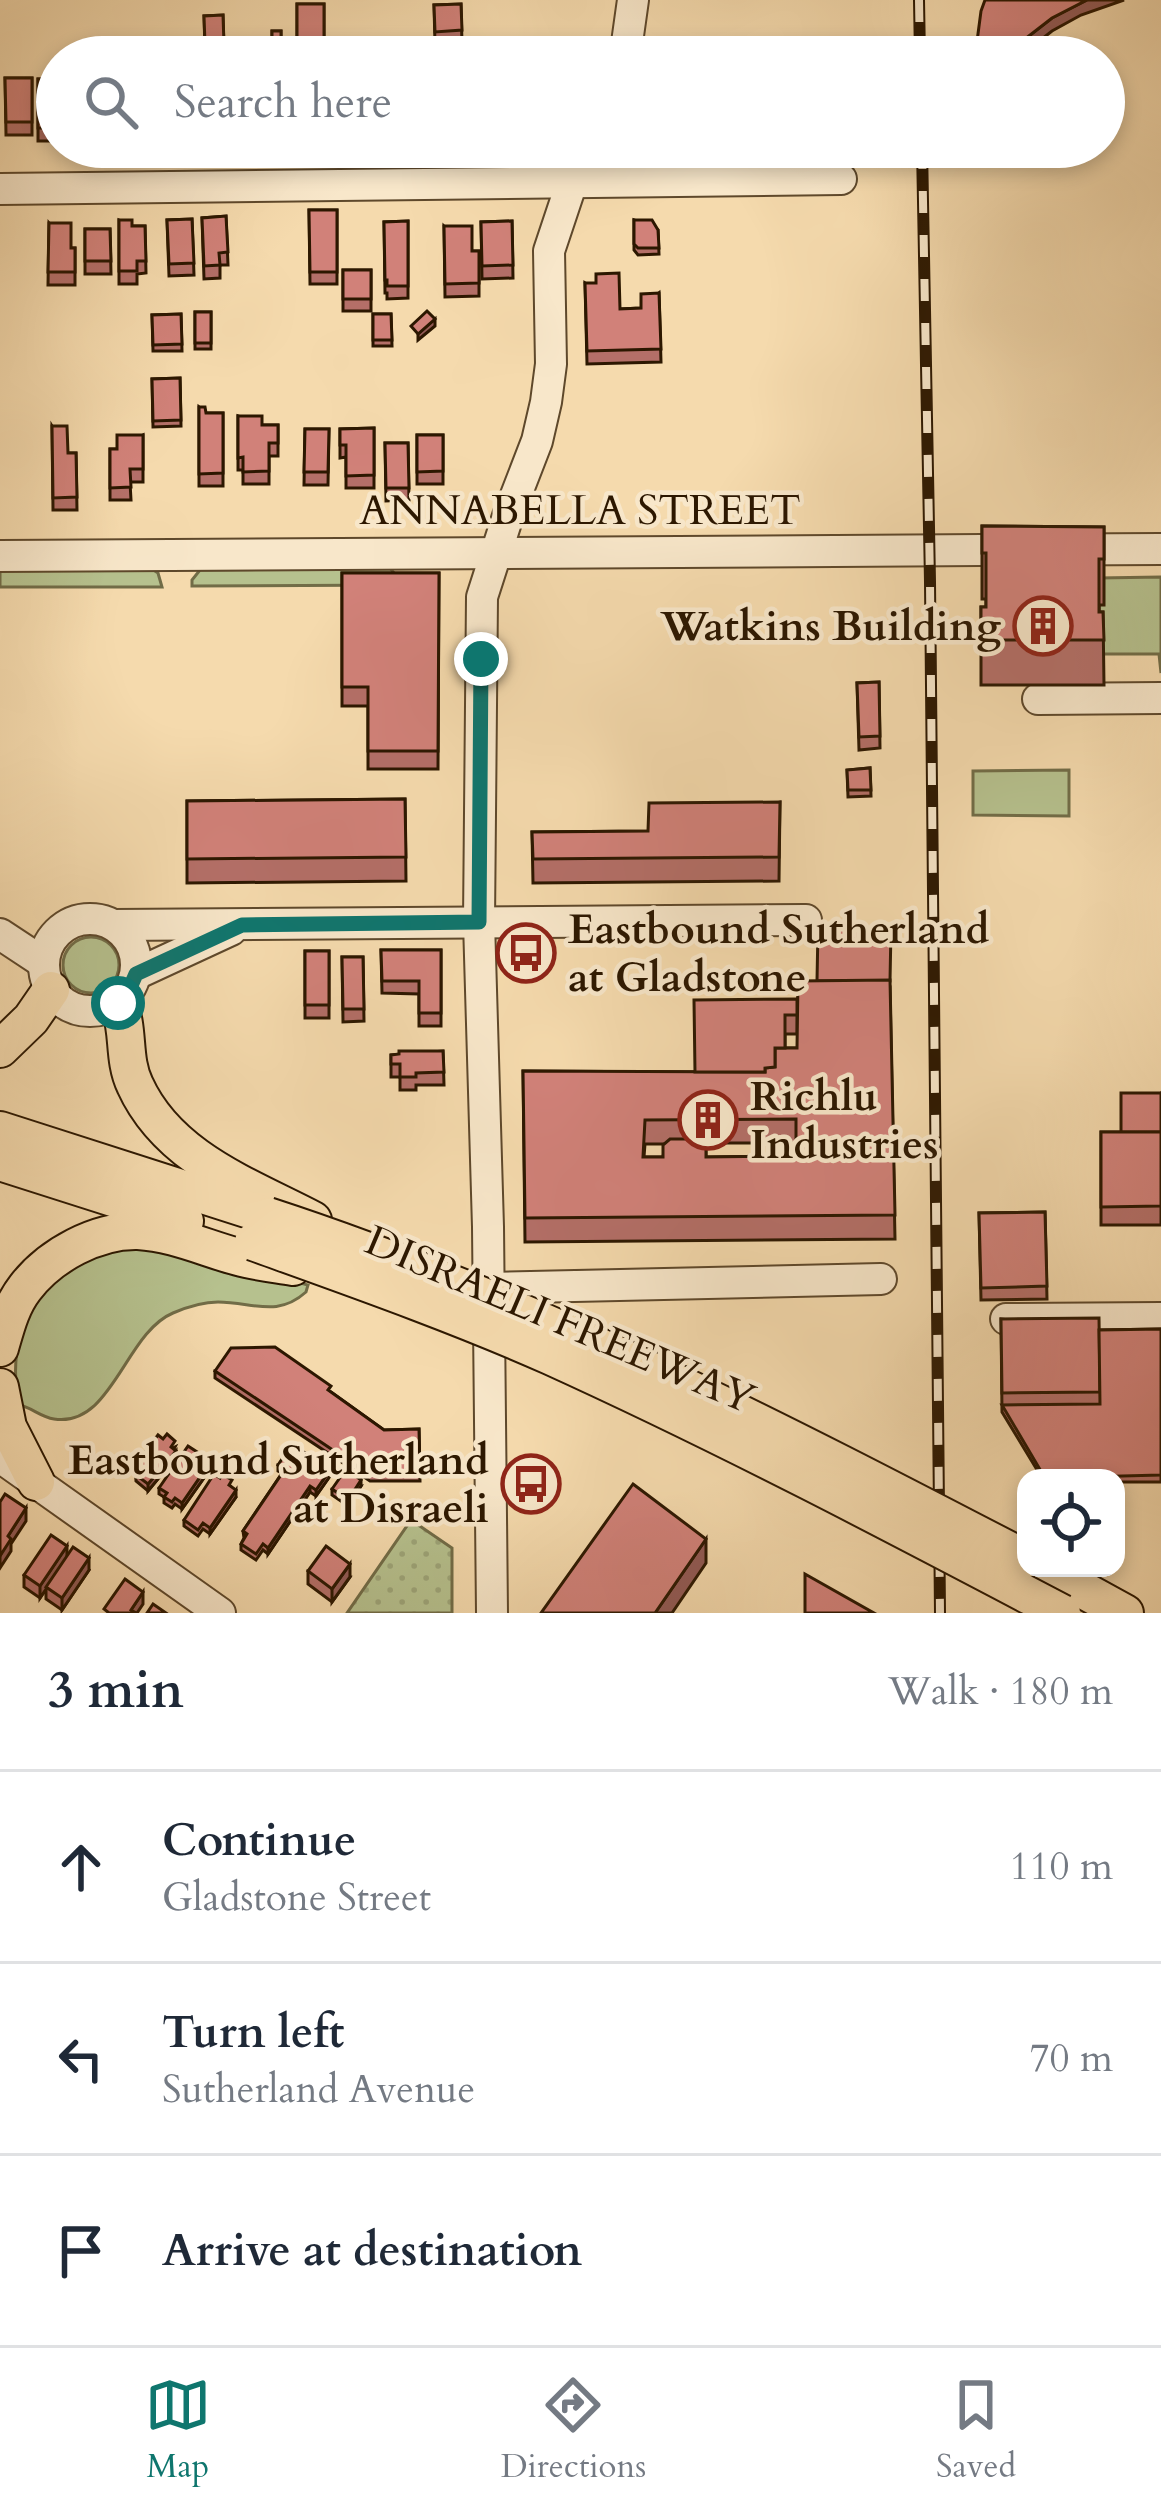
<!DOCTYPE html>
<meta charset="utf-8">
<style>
body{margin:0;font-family:Cardo,serif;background:#f6f6f7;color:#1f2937}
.controls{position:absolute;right:36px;bottom:36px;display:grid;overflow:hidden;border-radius:24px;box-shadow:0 6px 18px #0003}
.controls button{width:108px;height:108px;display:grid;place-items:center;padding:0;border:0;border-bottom:3px solid #e0e1e3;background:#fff;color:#1f2937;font:60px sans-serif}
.stop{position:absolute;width:36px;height:36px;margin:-27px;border:9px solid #0f766e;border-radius:50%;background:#fff}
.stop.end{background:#0f766e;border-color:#fff;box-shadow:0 3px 12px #0008}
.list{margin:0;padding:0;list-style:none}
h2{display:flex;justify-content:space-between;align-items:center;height:156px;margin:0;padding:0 48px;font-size:51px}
h2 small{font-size:39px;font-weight:400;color:#747a83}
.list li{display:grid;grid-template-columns:78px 1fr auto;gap:36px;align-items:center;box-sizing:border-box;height:192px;padding:0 48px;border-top:3px solid #e0e1e3}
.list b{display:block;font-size:45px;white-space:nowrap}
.list p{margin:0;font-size:39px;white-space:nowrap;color:#747a83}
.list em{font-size:39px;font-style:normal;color:#747a83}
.icon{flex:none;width:66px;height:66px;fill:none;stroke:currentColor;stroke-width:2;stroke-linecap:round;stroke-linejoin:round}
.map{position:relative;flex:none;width:1161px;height:1613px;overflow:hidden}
.search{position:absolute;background:#fff;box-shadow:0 6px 18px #0003;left:36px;right:36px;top:36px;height:132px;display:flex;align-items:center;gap:30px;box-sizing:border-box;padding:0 42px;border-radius:66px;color:#747a83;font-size:45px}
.sheet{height:732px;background:#fff}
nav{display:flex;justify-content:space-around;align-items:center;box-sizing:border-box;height:168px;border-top:3px solid #e0e1e3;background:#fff;font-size:33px;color:#747a83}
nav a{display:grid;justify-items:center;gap:6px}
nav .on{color:#0f766e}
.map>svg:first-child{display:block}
.grass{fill:#b6c18e;stroke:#716c47;stroke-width:3}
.garden{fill:url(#garden-dots);stroke:#716c47;stroke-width:3}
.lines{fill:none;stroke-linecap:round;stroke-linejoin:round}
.minor-casing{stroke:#5e482b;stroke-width:34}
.major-casing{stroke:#2c1700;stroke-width:40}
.minor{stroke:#f8e7ca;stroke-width:30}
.major{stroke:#f5daad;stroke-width:36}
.rail-casing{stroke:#2c1700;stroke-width:12}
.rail{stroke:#f8e7ca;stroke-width:8;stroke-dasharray:22;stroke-linecap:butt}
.major-bridge-casing{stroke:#2c1700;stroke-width:40;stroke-linecap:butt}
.major-bridge{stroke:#f5daad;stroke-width:36}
.wall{fill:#b46f68;stroke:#2c1700;stroke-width:3;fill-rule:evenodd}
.shaded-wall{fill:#925a55;stroke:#2c1700;stroke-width:3}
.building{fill:#d18179;stroke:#2c1700;stroke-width:3;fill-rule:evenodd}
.route{stroke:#0f766e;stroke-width:15}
.labels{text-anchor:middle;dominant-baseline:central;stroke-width:9;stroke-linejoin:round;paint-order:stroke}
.street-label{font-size:42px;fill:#2c1700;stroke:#f8e7ca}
.poi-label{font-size:42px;font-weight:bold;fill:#2c1700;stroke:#f8e7ca;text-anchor:end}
</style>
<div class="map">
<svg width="1161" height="1613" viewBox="0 0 1161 1613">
<defs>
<pattern id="garden-dots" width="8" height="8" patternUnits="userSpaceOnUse" patternTransform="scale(3)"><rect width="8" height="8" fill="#b6c18e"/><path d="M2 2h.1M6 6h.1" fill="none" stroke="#9da579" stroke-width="1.8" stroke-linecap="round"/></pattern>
</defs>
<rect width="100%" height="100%" fill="#f5daad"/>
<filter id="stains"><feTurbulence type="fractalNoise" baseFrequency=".00167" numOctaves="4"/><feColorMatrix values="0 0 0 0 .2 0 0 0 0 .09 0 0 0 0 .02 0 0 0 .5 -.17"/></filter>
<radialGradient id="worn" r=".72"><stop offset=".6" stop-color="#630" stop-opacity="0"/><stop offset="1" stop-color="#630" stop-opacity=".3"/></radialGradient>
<g class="grass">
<polygon points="390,568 398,578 399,585 192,586 192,580 200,570"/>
<polygon points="0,569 152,569 158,573 162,587 0,587"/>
<polygon points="1161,577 1161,673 1159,654 1099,654 1099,578"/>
<polygon points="1069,770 1069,816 973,815 973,771"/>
<circle cx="91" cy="965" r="28"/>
<path d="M118 1244 240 1267 308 1285 306 1292C277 1318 253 1302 218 1302 203 1302 187 1307 173 1313 125 1333 112 1428 54 1419 41 1417 32 1408 20 1405 8 1360 21 1305 58 1274 73 1261 99 1253 118 1244Z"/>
</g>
<polygon class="garden" points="411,1520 452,1548 452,1613 347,1613"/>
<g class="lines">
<defs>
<g id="minor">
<polyline points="625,57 633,0"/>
<polyline points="0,189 841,179"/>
<polyline points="0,556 1161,549"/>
<polyline points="1038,699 1161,698"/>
<circle cx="90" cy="965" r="46"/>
<polyline points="114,925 806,920"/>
<polyline points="0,934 44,963"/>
<polyline points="136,974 231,930"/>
<polyline points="489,1288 881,1279"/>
<polyline points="1006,1319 1161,1318"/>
<polyline points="0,1457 220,1613"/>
<polyline points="492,1613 488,1227 479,922 482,597 508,516 537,441 546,402 551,364 549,251 572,182 588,147"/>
</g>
<g id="major">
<path d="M118 1003C130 1029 122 1058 135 1085 168 1158 248 1186 313 1220"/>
<polyline points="0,1049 31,1019 51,990"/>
<polyline points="0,1130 265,1215"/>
<polyline points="0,1162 185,1221"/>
<path d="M0 1348C6 1327 11 1306 25 1288 50 1255 97 1230 138 1231 173 1233 205 1248 238 1257 256 1262 275 1264 293 1267"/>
<polyline points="0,1387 8,1427 36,1482"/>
<polyline points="1043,1568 1125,1613"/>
</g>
</defs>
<use href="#minor" class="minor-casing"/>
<use href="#major" class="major-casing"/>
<use href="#minor" class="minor"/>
<use href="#major" class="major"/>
<defs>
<g id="rail">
<polyline points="919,0 920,57"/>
<polyline points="922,147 930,582 940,1613"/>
</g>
</defs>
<use href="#rail" class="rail-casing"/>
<use href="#rail" class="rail"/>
<defs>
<g id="major-bridge">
<path d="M268 1216C532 1302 780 1431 1026 1559"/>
<path d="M253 1242C353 1278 453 1313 550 1356 724 1435 893 1524 1062 1613"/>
</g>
</defs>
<use href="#major-bridge" class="major-bridge-casing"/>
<use href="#major-bridge" class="major-bridge"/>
</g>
<g class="wall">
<rect x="297" y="4" width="27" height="51"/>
<polygon points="461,4 462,43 435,44 434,5"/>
<polygon points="223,15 224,50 205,50 204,16"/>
<rect x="272" y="31" width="9" height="24"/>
<polygon points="5,78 32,78 32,135 6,135"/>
<rect x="38" y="79" width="19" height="62"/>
<polygon points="309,210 337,210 337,284 310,284"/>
<polygon points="226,216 228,265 220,265 220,278 204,279 202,218"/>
<polygon points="192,219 194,275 169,276 167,220"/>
<polygon points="119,220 132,226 145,226 146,273 137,274 137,284 119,284"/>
<polygon points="634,220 658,230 659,254 638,255 634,250"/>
<polygon points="408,221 408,298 387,299 387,293 385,293 384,222"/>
<polygon points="512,221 513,278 482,279 481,222"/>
<polygon points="49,223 71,248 75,248 75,285 48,285"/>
<polygon points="444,226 472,251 479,251 479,296 445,297"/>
<polygon points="85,229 110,229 111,274 85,274"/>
<rect x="343" y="270" width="28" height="41"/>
<polygon points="585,283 620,309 641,308 659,293 661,362 587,364"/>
<rect x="195" y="312" width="16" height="37"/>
<polygon points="181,314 182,351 153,351 152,315"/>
<polygon points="373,314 391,314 392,346 373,346"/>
<polygon points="180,378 181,426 153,427 152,379"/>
<polygon points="199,407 206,413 223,413 223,486 199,486"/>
<polygon points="238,416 262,425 278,425 278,456 269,456 269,484 243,484 243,470 238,470"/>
<polygon points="52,426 68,453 76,453 77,510 53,510"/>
<polygon points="374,428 374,488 346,488 346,457 340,458 340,429"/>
<polygon points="305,429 329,429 328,485 304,485"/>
<polygon points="143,435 143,482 130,482 131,500 110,500 110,449 117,449"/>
<rect x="417" y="435" width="26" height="49"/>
<polygon points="385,443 408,443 409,500 386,501"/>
<polygon points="982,526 1104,527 1104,605 1099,605 1099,612 1103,612 1104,685 981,685 981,607 986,607 986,599 982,599"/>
<polygon points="342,573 439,573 438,769 368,769 368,706 342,706"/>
<polygon points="879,682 880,748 859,750 857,683"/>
<polygon points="870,768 871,796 848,797 847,770"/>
<polygon points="405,799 406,881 187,883 187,801"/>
<polygon points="780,802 779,881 533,883 532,832 648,831"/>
<polygon points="381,950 441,950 441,1026 419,1026 419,994 382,993"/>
<rect x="305" y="951" width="24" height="67"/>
<polygon points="342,957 363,957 364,1021 343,1022"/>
<path d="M890 988 895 1239 525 1242 523 1071 694 1072 797 999V1034H785V1048H797ZM706 1143H796V1156L706 1157ZM645 1144H665L663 1157H644Z"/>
<polygon points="443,1051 444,1085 416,1085 416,1090 400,1090 400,1077 391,1077 391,1055"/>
<polygon points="1161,1093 1161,1225 1101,1225 1101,1132 1121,1132"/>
<polygon points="1045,1212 1047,1299 981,1300 979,1213"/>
<polygon points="1001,1319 1099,1330 1161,1329 1161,1482 1116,1482 1116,1478 1042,1478 1002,1412"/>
<polygon points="215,1371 331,1392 384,1430 419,1429 420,1481 370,1481 215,1378"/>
<polygon points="175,1447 174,1449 176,1457 148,1491 136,1481 135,1466"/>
<polygon points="278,1465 330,1476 316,1496 310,1492 268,1554 263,1550 256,1560 241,1550 241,1544 244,1538 243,1531 282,1473 278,1471"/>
<polygon points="211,1468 182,1509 175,1504 172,1508 164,1503 164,1497 159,1494 159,1488"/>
<polygon points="361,1486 348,1506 332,1495 332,1489"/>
<polygon points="231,1487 236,1497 210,1534 203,1529 198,1536 184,1526 184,1520"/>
<polygon points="67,1555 89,1570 62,1610 46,1599 46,1589 40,1598 24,1587 24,1575"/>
<polygon points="308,1571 350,1577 332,1602 308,1584"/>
</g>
<g class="shaded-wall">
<polygon points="1087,0 1124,0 1081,15 1052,31 1019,57 1008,57 1016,46 1052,18"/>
<polygon points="435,319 435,326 418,340 418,334"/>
<polygon points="176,1451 176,1457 148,1491 148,1484"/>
<polygon points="211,1461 211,1468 182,1509 182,1503"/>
<polygon points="330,1470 330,1476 316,1496 316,1490"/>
<polygon points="361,1480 361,1486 348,1506 348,1500"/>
<polygon points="310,1486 310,1492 268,1554 268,1548"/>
<polygon points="236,1490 236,1497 210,1534 210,1528"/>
<polygon points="26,1508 26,1521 11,1544 11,1551 0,1568 0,1556 8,1536"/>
<polygon points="706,1539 706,1563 672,1613 655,1613"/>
<polygon points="67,1546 67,1558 40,1598 40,1586"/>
<polygon points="89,1558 89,1570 62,1610 62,1598"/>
<polygon points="350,1564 350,1577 332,1602 332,1589"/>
<polygon points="143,1592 143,1604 137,1613 131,1613 131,1610"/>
</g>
<g class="building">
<polygon points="985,0 1087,0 1052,18 1016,46 1008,57 981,57 976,49 981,11"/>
<rect x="297" y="4" width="27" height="39"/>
<polygon points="461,4 462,30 435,32 434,5"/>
<polygon points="223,15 224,44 205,44 204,16"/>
<rect x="272" y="31" width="9" height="18"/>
<rect x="403" y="51" width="14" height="6"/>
<polygon points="547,51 547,57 522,57 522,52"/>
<polygon points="5,78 32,78 32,122 6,122"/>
<rect x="38" y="79" width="19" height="49"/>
<polygon points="309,210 337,210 337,272 310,272"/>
<polygon points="226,216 228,252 219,253 220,265 204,266 202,218"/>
<polygon points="192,219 194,263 169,264 167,220"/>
<polygon points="119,220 132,220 132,226 145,226 146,261 137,261 137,271 119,271"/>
<polygon points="634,220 652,220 658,230 659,248 638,248 634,244"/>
<polygon points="408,221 408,286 387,286 387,280 385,280 384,222"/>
<polygon points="512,221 513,265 482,266 481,222"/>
<polygon points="49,223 71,223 71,248 75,248 75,272 48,272"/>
<polygon points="444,226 472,226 472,251 479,251 479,283 445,284"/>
<polygon points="85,229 110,229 111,261 85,261"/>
<rect x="343" y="270" width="28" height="29"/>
<polygon points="619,273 620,309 641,308 641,294 659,293 661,349 587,351 585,283 596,283 596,274"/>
<polygon points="427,311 435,319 418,334 411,326"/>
<rect x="195" y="312" width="16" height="31"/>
<polygon points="181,314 182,344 153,345 152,315"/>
<polygon points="373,314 391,314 392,340 373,340"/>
<polygon points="180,378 181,420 153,421 152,379"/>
<polygon points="199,407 205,407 206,413 223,413 223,473 199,474"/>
<polygon points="238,416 262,416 262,425 278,425 278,443 269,443 269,471 243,472 243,457 238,458"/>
<polygon points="52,426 67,426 68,453 76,453 77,497 53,498"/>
<polygon points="374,428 374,475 346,476 346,445 340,445 340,429"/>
<polygon points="305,429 329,429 328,472 304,472"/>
<polygon points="117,435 143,435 143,469 130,469 131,487 110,488 110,449 117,449"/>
<polygon points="417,435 443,435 443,471 417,472"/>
<polygon points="385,443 408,443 409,488 386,488"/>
<polygon points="982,526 1104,527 1104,559 1099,559 1099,612 1103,612 1104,640 981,640 981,607 986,607 986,553 982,553"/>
<polygon points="342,573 439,573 438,751 368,751 368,687 342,687"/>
<polygon points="879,682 880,736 859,737 857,683"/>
<polygon points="870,768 871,790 848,790 847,770"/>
<polygon points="405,799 406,857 187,859 187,801"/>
<polygon points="780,802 779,857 533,859 532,832 648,831 649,803"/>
<polygon points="818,929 891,929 890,981 817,981"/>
<polygon points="381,950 441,950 441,1013 419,1013 419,981 382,981"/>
<rect x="305" y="951" width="24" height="54"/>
<polygon points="342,957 363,957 364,1009 343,1009"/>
<path d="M890 980 895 1215 525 1218 523 1071 765 1072V1068L775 1067V1048H797L798 981ZM796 1119V1156L706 1157V1139H670L663 1145V1157H643L645 1120Z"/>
<polygon points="797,999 797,1015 785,1015 785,1048 775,1048 775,1067 765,1068 765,1072 695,1072 694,1000"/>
<polygon points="399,1051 443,1051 444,1072 416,1073 416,1077 400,1077 400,1064 391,1064 391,1055 399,1054"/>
<rect x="1121" y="1093" width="40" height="39"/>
<polygon points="1101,1132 1161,1132 1161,1206 1101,1207"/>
<polygon points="1045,1212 1047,1286 981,1288 979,1213"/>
<polygon points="1099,1318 1100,1392 1002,1393 1001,1319"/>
<polygon points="1161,1329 1161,1475 1045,1478 1002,1405 1100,1404 1099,1330"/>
<polygon points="275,1347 331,1386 328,1390 384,1430 419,1429 420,1474 370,1475 215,1371 231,1348"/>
<polygon points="167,1434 175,1441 171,1447 176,1451 148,1484 136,1475 140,1470 135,1466 158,1435 163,1439"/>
<polygon points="292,1444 330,1470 316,1490 310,1486 268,1548 263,1544 256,1554 241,1544 247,1534 243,1531 285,1469 278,1465"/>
<polygon points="188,1446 211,1461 182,1503 175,1498 172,1502 164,1497 167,1493 159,1488"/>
<polygon points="346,1469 361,1480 348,1500 332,1489"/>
<polygon points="214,1474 220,1478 222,1474 232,1480 229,1485 236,1490 210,1528 203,1523 198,1530 184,1520"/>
<polygon points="633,1484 706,1539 655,1613 541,1613"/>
<polygon points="5,1494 26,1508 8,1536 11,1539 0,1556 0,1502"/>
<polygon points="51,1535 67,1546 40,1586 24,1575"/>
<polygon points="326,1546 350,1564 332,1589 308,1571"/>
<polygon points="73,1547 89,1558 62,1598 46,1587"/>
<polygon points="805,1574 874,1613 805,1613"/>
<polygon points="125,1579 143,1592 131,1610 136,1613 109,1613 104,1609"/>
<polygon points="153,1604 166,1613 147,1613"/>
</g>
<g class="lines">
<polyline class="route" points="118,1003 129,990 136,974 242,925 479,922 481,659"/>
</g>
<defs>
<symbol id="building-ring" viewBox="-11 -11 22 22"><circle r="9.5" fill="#f8e7ca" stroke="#8f2418" stroke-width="1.5"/><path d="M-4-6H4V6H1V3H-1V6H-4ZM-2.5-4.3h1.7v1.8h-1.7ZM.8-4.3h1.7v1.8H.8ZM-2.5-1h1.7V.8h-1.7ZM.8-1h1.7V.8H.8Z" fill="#8f2418"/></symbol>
<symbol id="bus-ring" viewBox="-11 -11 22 22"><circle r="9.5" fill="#f8e7ca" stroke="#8f2418" stroke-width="1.5"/><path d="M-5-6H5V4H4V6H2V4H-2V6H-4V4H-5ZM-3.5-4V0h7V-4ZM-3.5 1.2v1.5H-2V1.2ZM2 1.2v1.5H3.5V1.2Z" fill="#8f2418"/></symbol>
</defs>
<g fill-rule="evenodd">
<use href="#building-ring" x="1010" y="593" width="66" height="66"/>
<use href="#bus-ring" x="493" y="920" width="66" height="66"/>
<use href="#building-ring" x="675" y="1087" width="66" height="66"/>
<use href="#bus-ring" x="498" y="1451" width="66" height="66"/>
</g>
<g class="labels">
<g class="street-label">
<text x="580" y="510">ANNABELLA STREET</text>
<text transform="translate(560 1320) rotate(23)">DISRAELI FREEWAY</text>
</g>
<g class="poi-label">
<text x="1001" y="626">Watkins Building</text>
<text x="568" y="929" text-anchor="start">Eastbound Sutherland<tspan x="568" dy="48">at Gladstone</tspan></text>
<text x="750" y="1096" text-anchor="start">Richlu<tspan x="750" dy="48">Industries</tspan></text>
<text x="489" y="1460">Eastbound Sutherland<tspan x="489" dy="48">at Disraeli</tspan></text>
</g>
</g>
<rect width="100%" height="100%" filter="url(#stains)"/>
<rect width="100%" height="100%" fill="url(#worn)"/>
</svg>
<div class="controls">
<button><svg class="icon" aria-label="locate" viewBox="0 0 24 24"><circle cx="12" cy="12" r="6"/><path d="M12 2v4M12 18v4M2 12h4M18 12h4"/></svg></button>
</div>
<div class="stop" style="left:118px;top:1003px"></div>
<div class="stop end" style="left:481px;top:659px"></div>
<div class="search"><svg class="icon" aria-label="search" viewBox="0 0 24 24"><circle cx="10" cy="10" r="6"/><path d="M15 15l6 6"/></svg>Search here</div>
</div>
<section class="sheet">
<h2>3 min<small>Walk · 180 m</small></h2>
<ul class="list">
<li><svg class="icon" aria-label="ahead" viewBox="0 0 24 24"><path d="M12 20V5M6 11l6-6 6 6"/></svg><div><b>Continue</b><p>Gladstone Street</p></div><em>110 m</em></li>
<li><svg class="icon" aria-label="left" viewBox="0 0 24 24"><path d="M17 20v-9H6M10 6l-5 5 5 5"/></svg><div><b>Turn left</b><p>Sutherland Avenue</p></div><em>70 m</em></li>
<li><svg class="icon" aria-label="arrive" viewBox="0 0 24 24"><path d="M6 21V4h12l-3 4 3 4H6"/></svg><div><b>Arrive at destination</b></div></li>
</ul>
</section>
<nav>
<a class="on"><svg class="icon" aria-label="map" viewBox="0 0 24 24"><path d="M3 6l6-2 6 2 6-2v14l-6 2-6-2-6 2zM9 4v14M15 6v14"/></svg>Map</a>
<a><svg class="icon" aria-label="directions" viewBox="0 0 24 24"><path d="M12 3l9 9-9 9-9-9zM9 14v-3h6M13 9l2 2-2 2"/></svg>Directions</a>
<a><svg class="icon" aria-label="saved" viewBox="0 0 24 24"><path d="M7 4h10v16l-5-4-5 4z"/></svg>Saved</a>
</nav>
